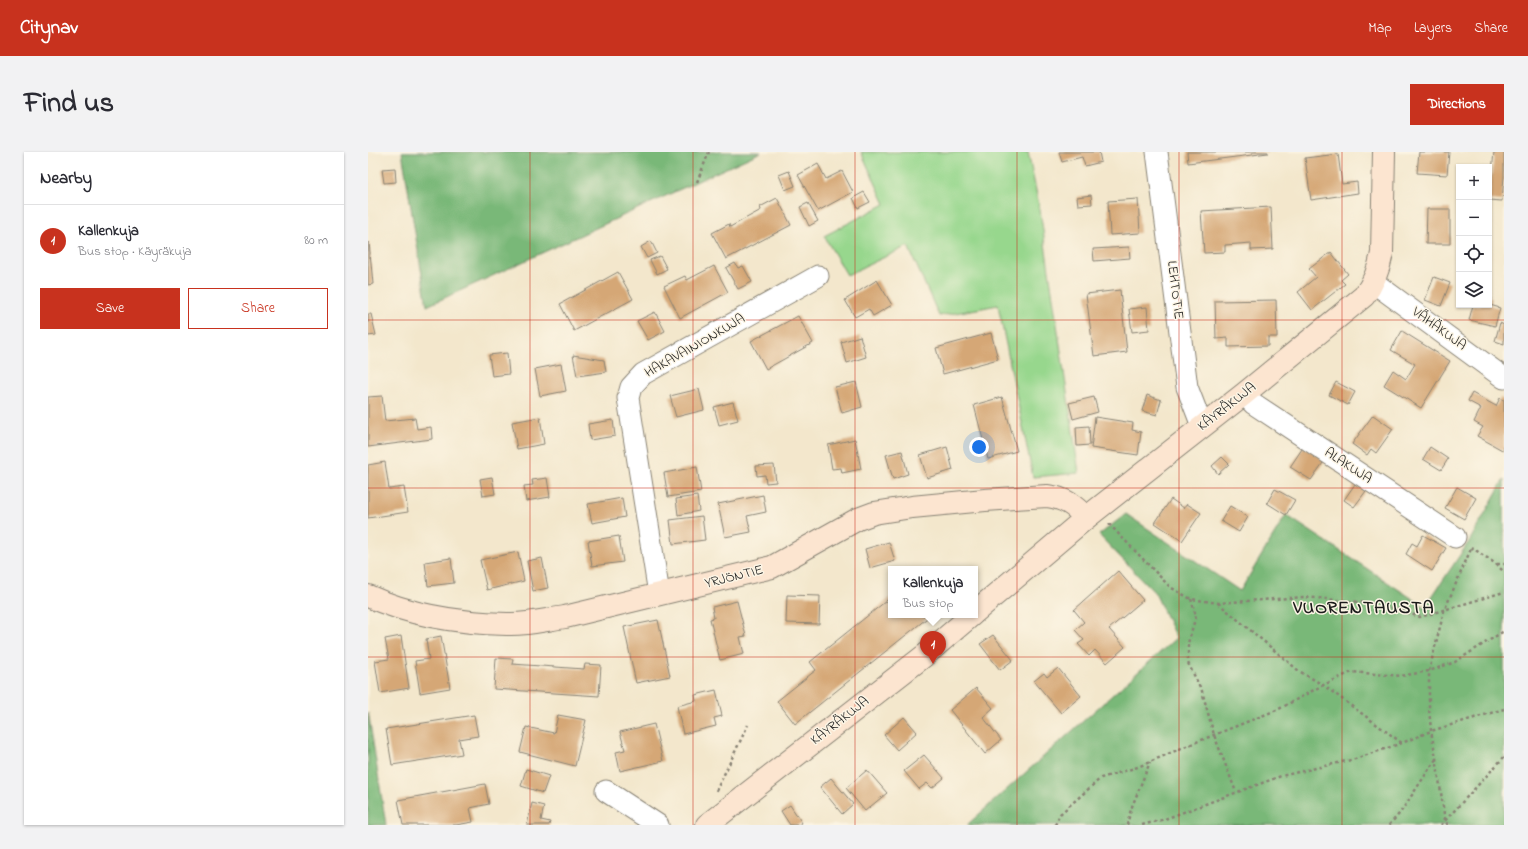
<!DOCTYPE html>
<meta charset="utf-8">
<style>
body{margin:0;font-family:"Indie Flower",sans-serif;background:#f2f2f3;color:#2b2b33}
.controls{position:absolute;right:12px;top:12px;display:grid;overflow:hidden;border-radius:0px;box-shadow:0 1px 3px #0004}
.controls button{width:36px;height:36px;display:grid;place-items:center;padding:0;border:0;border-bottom:1px solid #e1e1e2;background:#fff;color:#2b2b33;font:20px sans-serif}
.you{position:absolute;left:611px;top:295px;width:14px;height:14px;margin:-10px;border:3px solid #fff;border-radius:50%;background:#1a73e8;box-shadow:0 0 0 6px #1a73e833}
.badge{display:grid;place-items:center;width:26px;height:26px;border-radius:50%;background:#c8321e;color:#fff;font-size:13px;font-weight:700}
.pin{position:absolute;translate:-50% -33px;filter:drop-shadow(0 1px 2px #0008)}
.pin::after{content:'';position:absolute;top:21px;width:14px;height:12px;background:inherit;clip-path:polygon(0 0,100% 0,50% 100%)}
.popup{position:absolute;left:520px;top:414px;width:90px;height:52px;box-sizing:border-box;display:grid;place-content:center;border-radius:0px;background:#fff;filter:drop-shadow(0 1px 3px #0005);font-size:13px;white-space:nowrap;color:#7c7c81}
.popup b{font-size:15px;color:#2b2b33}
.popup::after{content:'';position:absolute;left:50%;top:100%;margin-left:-8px;border:8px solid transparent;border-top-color:#fff}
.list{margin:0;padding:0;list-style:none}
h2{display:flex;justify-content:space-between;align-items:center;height:52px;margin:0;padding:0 16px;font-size:17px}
h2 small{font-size:13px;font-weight:400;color:#7c7c81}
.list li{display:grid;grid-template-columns:26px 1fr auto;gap:12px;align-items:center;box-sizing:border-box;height:72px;padding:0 16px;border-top:1px solid #e1e1e2}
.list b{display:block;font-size:15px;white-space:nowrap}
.list p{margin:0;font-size:13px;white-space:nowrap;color:#7c7c81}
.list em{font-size:13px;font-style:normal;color:#7c7c81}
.actions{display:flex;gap:8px;padding:12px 16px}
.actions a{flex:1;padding:9px 0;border:1px solid #c8321e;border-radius:0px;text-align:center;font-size:14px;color:#c8321e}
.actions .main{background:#c8321e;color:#fff}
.icon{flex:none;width:22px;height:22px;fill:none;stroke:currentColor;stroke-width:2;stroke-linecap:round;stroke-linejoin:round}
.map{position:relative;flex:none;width:1136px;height:673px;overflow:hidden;border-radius:0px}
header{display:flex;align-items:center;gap:24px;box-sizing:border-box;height:56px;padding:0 20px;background:#c8321e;color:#fff}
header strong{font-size:19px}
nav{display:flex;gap:22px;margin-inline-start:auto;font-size:14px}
.intro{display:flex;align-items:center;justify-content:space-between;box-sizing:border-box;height:96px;padding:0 24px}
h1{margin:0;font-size:28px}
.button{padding:10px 18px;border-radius:0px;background:#c8321e;color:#fff;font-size:14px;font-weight:700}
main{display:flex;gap:24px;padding:0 24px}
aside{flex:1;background:#fff;border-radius:0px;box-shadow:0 1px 3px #0004}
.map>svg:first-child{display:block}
.green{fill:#97d78d;stroke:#5a7a54}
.forest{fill:#79b878;stroke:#4a6a4a}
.building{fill:#d5a776}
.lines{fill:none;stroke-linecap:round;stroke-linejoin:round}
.street-casing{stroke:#888274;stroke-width:23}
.secondary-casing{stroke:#888274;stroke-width:24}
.path{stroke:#888274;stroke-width:2.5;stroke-dasharray:3 3;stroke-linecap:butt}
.street{stroke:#fff;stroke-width:21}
.secondary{stroke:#fce5d0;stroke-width:22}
.grid{fill:none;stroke:#c8321e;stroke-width:1;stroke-opacity:0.55}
.labels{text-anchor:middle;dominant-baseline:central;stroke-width:3;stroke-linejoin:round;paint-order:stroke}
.street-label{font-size:14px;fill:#1c1c1c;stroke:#fcf5e5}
.district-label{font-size:18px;font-weight:bold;letter-spacing:1px;fill:#1c1c1c;stroke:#fcf5e5}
</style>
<header>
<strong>Citynav</strong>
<nav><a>Map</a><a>Layers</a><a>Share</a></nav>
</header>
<div class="intro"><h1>Find us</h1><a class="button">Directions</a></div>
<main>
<aside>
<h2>Nearby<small></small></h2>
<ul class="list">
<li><span class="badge">1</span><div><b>Kallenkuja</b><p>Bus stop · Käyräkuja</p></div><em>80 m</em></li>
</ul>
<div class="actions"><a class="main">Save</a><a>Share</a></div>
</aside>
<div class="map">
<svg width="1136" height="673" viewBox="0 0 1136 673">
<rect width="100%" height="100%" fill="#fcf5e5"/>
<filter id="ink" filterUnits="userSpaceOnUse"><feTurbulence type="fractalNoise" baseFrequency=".025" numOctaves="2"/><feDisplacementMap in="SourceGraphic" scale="8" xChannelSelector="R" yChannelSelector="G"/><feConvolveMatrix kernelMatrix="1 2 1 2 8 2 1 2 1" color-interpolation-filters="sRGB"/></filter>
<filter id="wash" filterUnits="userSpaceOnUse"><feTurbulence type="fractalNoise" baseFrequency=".012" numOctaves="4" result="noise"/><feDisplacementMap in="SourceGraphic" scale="16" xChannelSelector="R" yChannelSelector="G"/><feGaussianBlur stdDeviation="0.9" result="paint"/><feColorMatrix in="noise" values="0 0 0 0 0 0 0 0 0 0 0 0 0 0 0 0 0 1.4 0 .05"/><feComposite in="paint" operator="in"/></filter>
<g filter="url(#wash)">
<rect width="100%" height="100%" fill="#f3e7cc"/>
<polygon class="green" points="493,0 660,0 672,58 711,321 665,325 630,153 571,164 540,94 479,123 456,84 517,52"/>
<g class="forest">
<polygon points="34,0 393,0 59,154"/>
<polygon points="1136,327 1136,673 599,673 808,486 787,441 731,383 758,362 872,439 918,363 1057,455 1102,388"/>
<polygon points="0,561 1,565 18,673 0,673"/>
</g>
<g id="blocks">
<g class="building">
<polygon points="691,0 731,0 733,10 717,14 714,5 694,10"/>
<polygon points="819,0 900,0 900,1 820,11"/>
<polygon points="1051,0 1081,0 1079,23 1049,21"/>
<polygon points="1126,0 1136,0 1136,24 1134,49 1121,48"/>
<polygon points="970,2 974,32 989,30 990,41 943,48 937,6"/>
<polygon points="450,12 458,27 474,19 485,40 450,59 430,23"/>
<polygon points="27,16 28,30 16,31 14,17"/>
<polygon points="421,19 427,34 417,38 411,23"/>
<polygon points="496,40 502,50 490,56 485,46"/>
<polygon points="723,43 724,52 710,53 709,45"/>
<polygon points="409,46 423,73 358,107 344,81 361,72 362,75 393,58 392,55"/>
<polygon points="770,47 772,81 742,83 740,49"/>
<polygon points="440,51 450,69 441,74 432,55"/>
<polygon points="903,55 905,97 883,98 883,91 857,93 857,100 836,101 833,59"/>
<polygon points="1059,57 1082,57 1082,92 1058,92"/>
<polygon points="283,89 289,101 279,106 273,95"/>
<polygon points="0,90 1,90 5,132 0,133"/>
<polygon points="761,95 762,106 726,109 725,97"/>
<polygon points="963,100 980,122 973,128 977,132 944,158 930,140 948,125 941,117"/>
<polygon points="292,104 299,117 289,122 282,108"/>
<polygon points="367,111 370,116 375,114 384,130 370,137 358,116"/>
<polygon points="346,114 360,140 312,166 296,134 317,124 319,128"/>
<polygon points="250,120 265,147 206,179 192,152"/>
<polygon points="1066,125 1082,131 1073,154 1057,148"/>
<polygon points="509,128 524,153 505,164 501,157 487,165 477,148"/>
<polygon points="752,138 759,200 726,204 718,142"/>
<polygon points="1121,145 1124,146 1122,153 1132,156 1127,174 1101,168 1105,153 1121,153"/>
<polygon points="908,148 909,185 900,185 900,194 860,195 860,186 848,187 847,149"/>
<polygon points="779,155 781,178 764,180 761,157"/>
<polygon points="287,160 297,179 280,188 269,169"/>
<polygon points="0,162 3,162 8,183 0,184"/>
<polygon points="430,164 445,191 398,217 383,189"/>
<polygon points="1132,171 1136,173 1136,192 1127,189"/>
<polygon points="1034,179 1082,209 1053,256 1016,233 1025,218 1038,227 1047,212 1023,198"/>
<polygon points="623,181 630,207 575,222 568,196"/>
<polygon points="492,184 498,205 479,211 473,190"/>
<polygon points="139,201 141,222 124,224 121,203"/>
<polygon points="205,203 236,208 238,220 209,224"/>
<polygon points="193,212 198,239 172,244 167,217"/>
<polygon points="488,230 494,255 474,261 467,235"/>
<polygon points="968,230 987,240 980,253 961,243"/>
<polygon points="331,237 336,258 308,265 302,244"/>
<polygon points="1104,241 1128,254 1132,246 1136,248 1136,299 1109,284 1115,275 1106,270 1113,256 1100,249"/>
<polygon points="779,243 793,248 789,263 774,259"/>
<polygon points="14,244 17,269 47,266 49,277 63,275 64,287 0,295 0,245"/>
<polygon points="634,245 649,299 620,307 606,253"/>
<polygon points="726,245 730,260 705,267 701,251"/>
<polygon points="365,250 370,268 351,273 346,255"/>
<polygon points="1005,263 1025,277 1008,301 1003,297 999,303 984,292"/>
<polygon points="172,265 176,292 149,297 144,270"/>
<polygon points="727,265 765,271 764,278 773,280 770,303 723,296"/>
<polygon points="245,268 247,284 222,288 220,272"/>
<polygon points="721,274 722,293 709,294 708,275"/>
<polygon points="487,287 493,317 474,321 473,316 464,317 460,293"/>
<polygon points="936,294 957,308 943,328 922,315"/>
<polygon points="579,295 585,318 559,326 552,303"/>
<polygon points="1062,295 1080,307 1073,318 1055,307"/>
<polygon points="534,299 540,322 525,327 518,303"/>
<polygon points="854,305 861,312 850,322 844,314"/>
<polygon points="17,310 21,337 36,335 40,360 0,366 0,313"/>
<polygon points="406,313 408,330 398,331 397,323 389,324 388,314"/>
<polygon points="329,315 333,340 300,345 296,321"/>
<polygon points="124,325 127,342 115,344 112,327"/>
<polygon points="179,326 182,345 158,349 156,334 165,333 164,328"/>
<polygon points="987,332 998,339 986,355 976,348"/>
<polygon points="1089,335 1108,346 1096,367 1077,356"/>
<polygon points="907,337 927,348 918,363 899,351"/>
<polygon points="395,343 398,360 379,364 383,380 357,385 350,352"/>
<polygon points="329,344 331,359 310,363 308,347"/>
<polygon points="254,346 257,365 224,371 220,352"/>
<polygon points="803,347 816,356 819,352 833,361 814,389 787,371"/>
<polygon points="862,354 880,365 871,380 853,369"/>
<polygon points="334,364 337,388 305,392 302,368"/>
<polygon points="1055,383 1078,396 1064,419 1038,402 1044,391 1049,394"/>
<polygon points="251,384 255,410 224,414 220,389"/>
<polygon points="521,390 527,409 502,416 497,397"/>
<polygon points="150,400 156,429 119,438 112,408"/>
<polygon points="83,406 86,431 60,434 57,410"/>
<polygon points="174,406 180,436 165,439 159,409"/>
<polygon points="750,419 775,448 741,477 757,495 739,511 727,498 721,504 710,492 716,488 707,478 716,470 706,458"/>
<polygon points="419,443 452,444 451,472 418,471"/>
<polygon points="523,445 523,463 563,463 427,572 409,549 448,518 442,510"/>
<polygon points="369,449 378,484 372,485 376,502 352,508 342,467 346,466 344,455"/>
<polygon points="290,468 302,524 268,531 256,475"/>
<polygon points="625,483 645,508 632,518 612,492"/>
<polygon points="33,484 41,536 12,541 7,509 21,507 17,487"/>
<polygon points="73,484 82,536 52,541 47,509 61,507 58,487"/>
<polygon points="128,506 145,507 144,512 216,517 217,512 233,513 231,544 126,537"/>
<polygon points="690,516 713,544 693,561 666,529 676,521 679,525"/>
<polygon points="608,536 625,556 615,565 633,588 617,602 582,558"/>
<polygon points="348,538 354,564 346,566 348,574 315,582 309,554 328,549 327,543"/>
<polygon points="106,563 110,584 91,587 94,602 24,613 18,577"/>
<polygon points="190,563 218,568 207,614 152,600 158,575 186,581"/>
<polygon points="536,565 549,580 529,598 516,583"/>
<polygon points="286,572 295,609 252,619 248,600 257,598 252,580"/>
<polygon points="556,603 576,626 564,636 559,631 551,637 536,619"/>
<polygon points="158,617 181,624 175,641 153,634"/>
<polygon points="499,618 519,641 497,659 478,636"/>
<polygon points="463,626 485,652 474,662 452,635"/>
<polygon points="117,632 121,652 102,656 105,670 88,673 35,673 30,648"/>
<polygon points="164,651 176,654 173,668 182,670 181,673 159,673"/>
<polygon points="422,653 434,671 430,673 422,673 413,659"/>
</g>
</g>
</g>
<g filter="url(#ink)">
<use href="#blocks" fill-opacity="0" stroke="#888274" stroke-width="1"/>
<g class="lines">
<defs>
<g id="street">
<polyline points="789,0 819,235 834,274"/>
<polyline points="1005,130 1136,226"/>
<polyline points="876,242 886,252 1087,385"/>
<polyline points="291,442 260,246 263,235 275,222 450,124"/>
<polyline points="238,639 290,673"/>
</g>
<g id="secondary">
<path d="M0 444C42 463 92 471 139 472 158 473 177 468 197 465L404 415 490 367 506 361 544 355 617 348 679 344C697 346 707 354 718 366"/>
<path d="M607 460 718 366 876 242 996 144C1006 131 1011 117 1014 101L1016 0"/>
<polyline points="339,673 556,504 604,463"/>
</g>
</defs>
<use href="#street" class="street-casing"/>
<use href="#secondary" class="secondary-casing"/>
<g class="path">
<polyline points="329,30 341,0"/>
<polyline points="741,372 802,435 823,447 850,451 936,445 1013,452 1052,465 1136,440"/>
<polyline points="1103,395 1128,412 1136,420"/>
<polyline points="1129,412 1136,412"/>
<polyline points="823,447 828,464 820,491 820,511 834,539 846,583 868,640"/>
<polyline points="850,451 931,519 955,533 1034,591"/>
<polyline points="348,639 380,573"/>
<polyline points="687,673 692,662 733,626 770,615 816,595 911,557 955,533 984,520 1033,524 1061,519 1087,510 1136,479"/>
<polyline points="759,673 763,657 782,610"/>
<polyline points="774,673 794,668 913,624 987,607 1034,591 1063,579 1136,557"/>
<polyline points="1021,673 1032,661 1068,607"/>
<polyline points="1073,673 1136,605"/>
<polyline points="1080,673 1077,669 1068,606 1063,579 1061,556 1061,519 1076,459 1103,397"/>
<polyline points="1135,673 1136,673"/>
</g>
<use href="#street" class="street"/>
<use href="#secondary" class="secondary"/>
</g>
</g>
<path class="grid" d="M162 0V673M325 0V673M487 0V673M649 0V673M811 0V673M974 0V673M0 168H1136M0 336H1136M0 505H1136"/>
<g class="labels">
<g class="street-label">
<text transform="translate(807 138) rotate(83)">LEHTOTIE</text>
<text transform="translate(1071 177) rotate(36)">VÄHÄKUJA</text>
<text transform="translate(327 194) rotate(-30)">HAKAVAINIONKUJA</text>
<text transform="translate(859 255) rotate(-38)">KÄYRÄKUJA</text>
<text transform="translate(980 314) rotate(33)">ALAKUJA</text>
<text transform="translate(366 425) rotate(-14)">YRJÖNTIE</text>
<text transform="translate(472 569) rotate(-38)">KÄYRÄKUJA</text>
</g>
<g class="district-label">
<text x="996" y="457">VUORENTAUSTA</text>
</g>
</g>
</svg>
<div class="controls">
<button>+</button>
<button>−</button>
<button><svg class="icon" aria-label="locate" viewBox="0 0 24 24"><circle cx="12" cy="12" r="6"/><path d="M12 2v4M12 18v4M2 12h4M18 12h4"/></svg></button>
<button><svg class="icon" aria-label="layers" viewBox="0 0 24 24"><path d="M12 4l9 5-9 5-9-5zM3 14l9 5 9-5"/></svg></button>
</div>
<div class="you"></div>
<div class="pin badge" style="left:565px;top:512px">1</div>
<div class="popup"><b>Kallenkuja</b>Bus stop</div>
</div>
</main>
